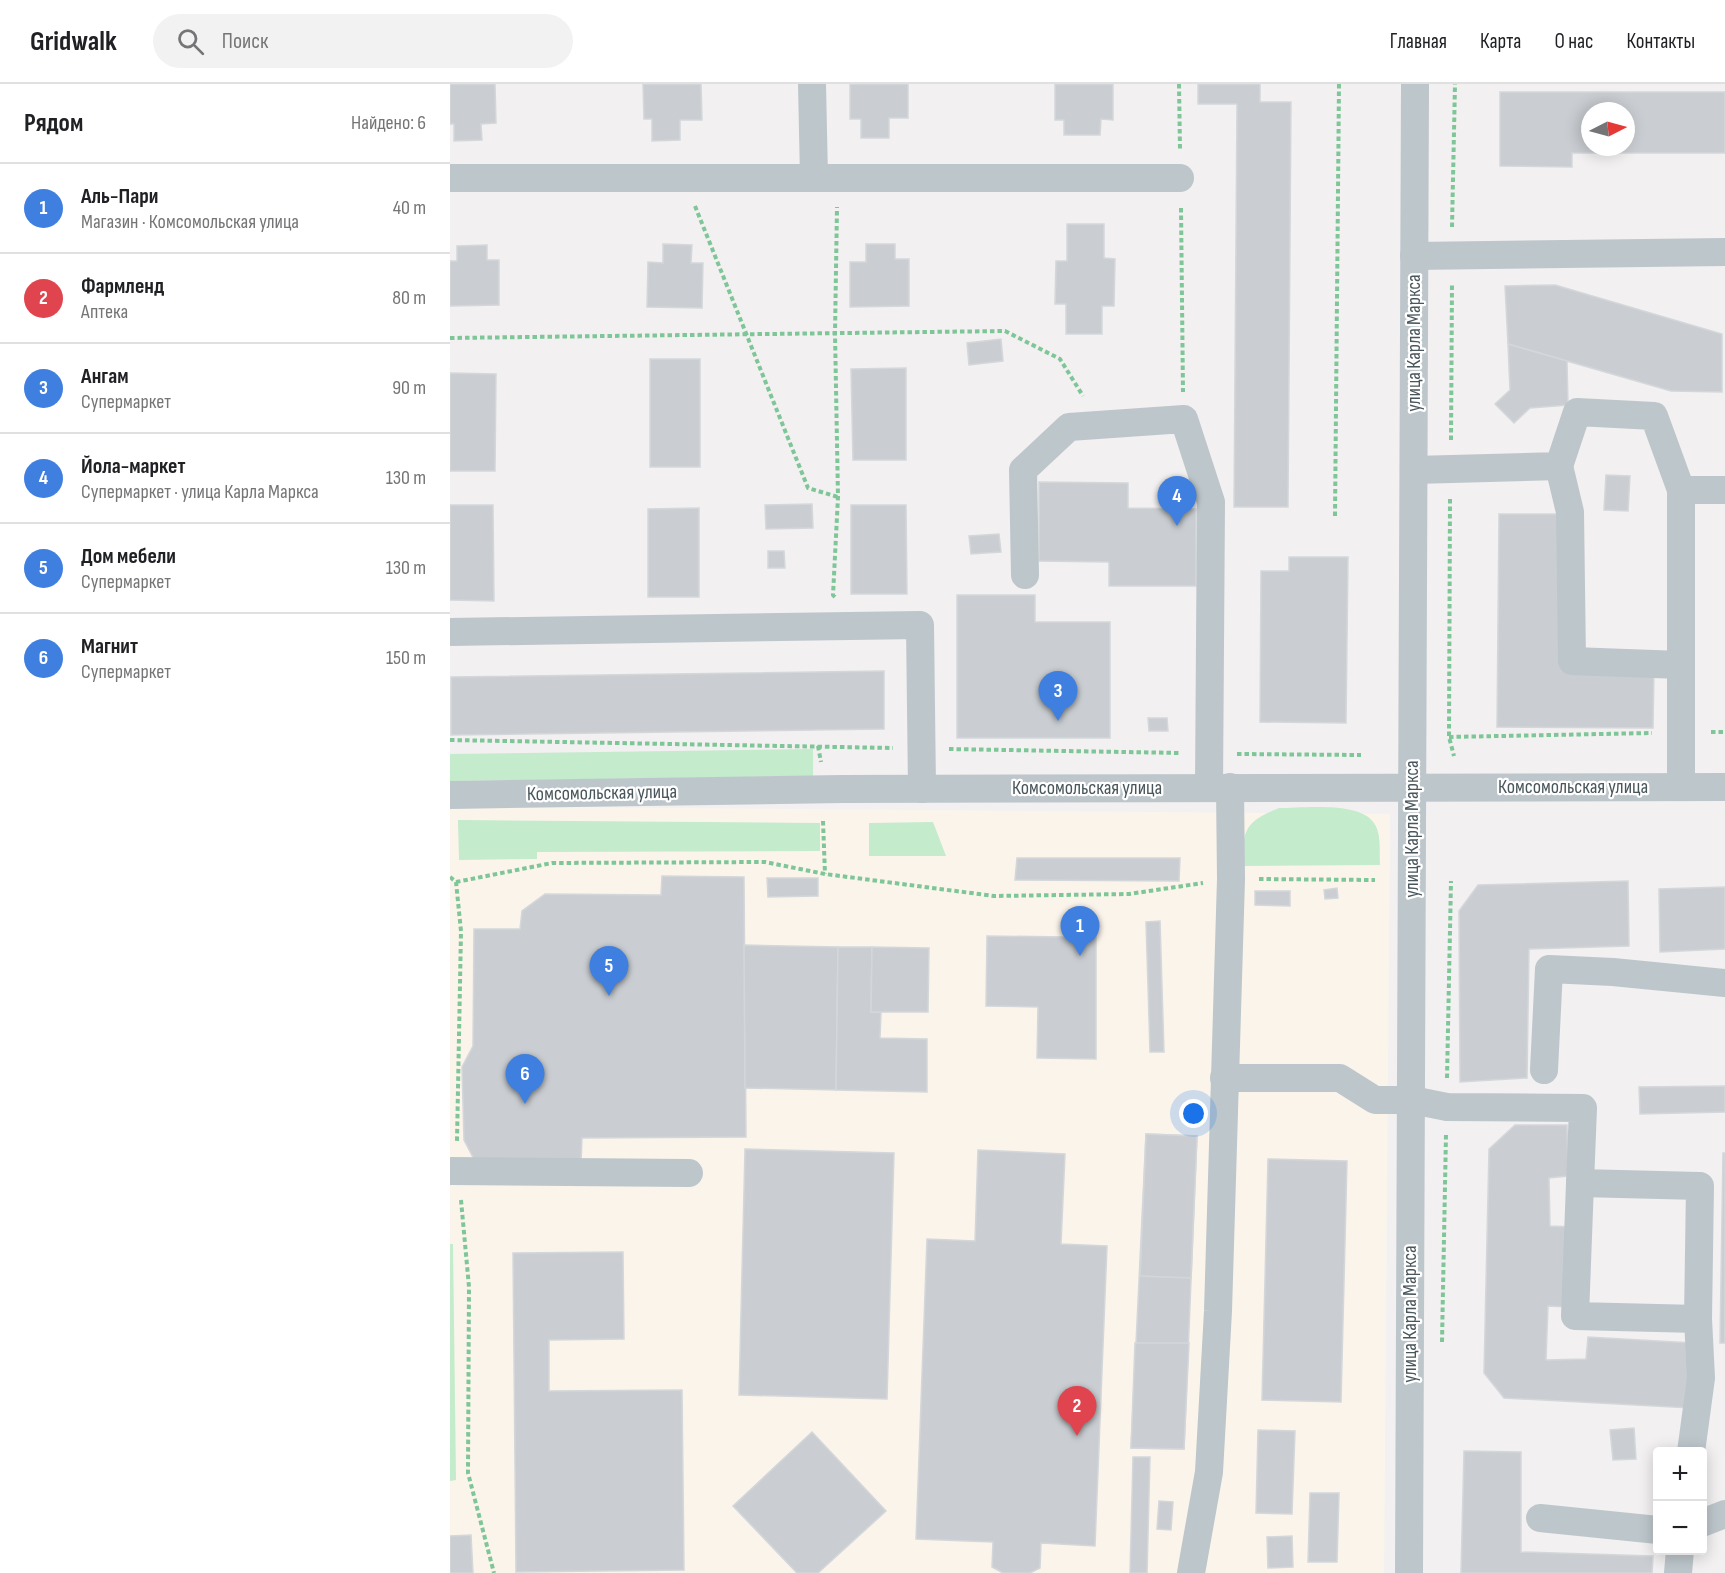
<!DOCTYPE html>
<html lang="ru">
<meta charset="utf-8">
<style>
body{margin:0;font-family:"Sofia Sans Condensed",sans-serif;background:#f2f2f2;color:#202124}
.controls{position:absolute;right:18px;bottom:18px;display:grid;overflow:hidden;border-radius:6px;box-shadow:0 3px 15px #0003}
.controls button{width:54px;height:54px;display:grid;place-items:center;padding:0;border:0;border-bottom:2px solid #e0e0e0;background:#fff;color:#202124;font:30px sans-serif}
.compass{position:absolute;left:1131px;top:18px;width:54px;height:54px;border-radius:50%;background:#fff;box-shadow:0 3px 15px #0003;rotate:84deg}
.you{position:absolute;left:744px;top:1030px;width:21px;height:21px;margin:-15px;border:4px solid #fff;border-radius:50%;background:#1a73e8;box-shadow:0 0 0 9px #1a73e833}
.badge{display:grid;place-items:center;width:39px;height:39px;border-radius:50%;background:#2b8dd1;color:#fff;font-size:20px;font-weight:700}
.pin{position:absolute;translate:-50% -50px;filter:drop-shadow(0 2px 3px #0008)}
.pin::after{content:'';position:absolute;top:32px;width:21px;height:18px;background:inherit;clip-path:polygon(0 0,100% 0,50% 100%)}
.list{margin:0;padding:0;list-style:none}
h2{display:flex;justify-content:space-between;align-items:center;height:78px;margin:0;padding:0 24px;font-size:26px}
h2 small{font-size:20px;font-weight:400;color:#757577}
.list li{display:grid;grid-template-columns:39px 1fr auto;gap:18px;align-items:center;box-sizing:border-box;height:90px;padding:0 24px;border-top:2px solid #e0e0e0}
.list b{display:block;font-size:22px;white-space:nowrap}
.list p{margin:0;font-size:20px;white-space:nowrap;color:#757577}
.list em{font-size:20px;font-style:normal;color:#757577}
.icon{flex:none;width:33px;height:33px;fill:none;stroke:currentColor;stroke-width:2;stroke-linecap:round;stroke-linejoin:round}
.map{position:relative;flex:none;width:1275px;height:1489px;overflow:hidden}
header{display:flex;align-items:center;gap:36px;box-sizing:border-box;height:84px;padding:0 30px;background:#fff;border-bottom:2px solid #e0e0e0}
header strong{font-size:28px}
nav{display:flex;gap:33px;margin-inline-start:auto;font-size:21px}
.search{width:420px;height:54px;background:#f2f2f2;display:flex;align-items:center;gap:15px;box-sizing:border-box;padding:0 21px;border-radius:33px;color:#757577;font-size:22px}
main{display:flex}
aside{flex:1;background:#fff}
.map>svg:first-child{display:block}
.commercial{fill:#fbf4eb}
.green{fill:#c3ebcc}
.building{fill:#caced2;stroke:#d4d7da;stroke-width:1.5;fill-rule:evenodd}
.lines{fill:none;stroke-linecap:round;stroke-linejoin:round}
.path{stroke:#7ec697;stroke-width:4;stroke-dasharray:4.5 3;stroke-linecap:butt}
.minor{stroke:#bdc6cb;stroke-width:28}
.labels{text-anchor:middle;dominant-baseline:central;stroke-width:4.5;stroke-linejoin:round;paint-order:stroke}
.street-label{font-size:20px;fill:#49565b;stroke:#fff}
</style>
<header>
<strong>Gridwalk</strong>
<div class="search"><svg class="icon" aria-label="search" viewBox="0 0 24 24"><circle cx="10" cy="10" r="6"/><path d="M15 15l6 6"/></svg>Поиск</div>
<nav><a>Главная</a><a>Карта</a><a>О нас</a><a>Контакты</a></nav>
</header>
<main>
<aside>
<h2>Рядом<small>Найдено: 6</small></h2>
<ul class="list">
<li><span class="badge" style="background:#3f7fe0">1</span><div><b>Аль-Пари</b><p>Магазин · Комсомольская улица</p></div><em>40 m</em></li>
<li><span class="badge" style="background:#e0444e">2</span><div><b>Фармленд</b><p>Аптека</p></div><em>80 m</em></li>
<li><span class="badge" style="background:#3f7fe0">3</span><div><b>Ангам</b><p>Супермаркет</p></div><em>90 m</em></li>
<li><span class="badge" style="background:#3f7fe0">4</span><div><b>Йола-маркет</b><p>Супермаркет · улица Карла Маркса</p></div><em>130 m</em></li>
<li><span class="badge" style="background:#3f7fe0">5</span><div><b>Дом мебели</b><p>Супермаркет</p></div><em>130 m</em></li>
<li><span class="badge" style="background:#3f7fe0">6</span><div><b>Магнит</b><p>Супермаркет</p></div><em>150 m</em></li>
</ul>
</aside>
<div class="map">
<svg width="1275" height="1489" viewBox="0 0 1275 1489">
<rect width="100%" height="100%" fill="#f2f0f0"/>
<polygon class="commercial" points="0,722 940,730 934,1489 0,1489"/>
<g class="green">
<polygon points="363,665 363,692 0,697 0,670"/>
<path d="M829 724C853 724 910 717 924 739 932 751 929 768 930 781L792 782C793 746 794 738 829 724Z"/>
<polygon points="8,736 370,739 370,767 87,768 87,775 9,776"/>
<polygon points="483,738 496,772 419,772 419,739"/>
<polygon points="0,1160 3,1160 6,1396 0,1397"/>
</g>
<g class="building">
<polygon points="0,0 45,0 46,39 31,40 32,56 4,57 4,40 0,40"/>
<polygon points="193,0 251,0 252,36 230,36 230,56 202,57 202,35 194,35"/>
<polygon points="400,0 458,0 458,34 439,34 439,54 411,54 411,35 400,35"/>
<polygon points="605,0 663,0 663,36 651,35 650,51 614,51 614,36 605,36"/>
<polygon points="748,0 810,0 810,18 841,18 838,423 784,423 787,20 748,20"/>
<path d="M1050 8H1275V69H1122V83L1050 82ZM1140 27H1176V63H1140Z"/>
<polygon points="617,140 654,140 654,174 665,175 664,222 652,222 652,250 616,250 616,220 605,220 606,177 617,177"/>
<polygon points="213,160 242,161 241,179 253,179 252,224 197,223 198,178 213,179"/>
<polygon points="416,160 445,160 445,175 459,175 459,222 400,223 400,178 416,178"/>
<polygon points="37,161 37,176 49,176 49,221 0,222 0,177 7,177 7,162"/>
<polygon points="1105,201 1272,250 1272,308 1221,307 1058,260 1055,202"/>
<polygon points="551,255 553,277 519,281 517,259"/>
<polygon points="1058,260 1117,277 1118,321 1080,324 1064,339 1045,320 1060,306"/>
<rect x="200" y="275" width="50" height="108"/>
<polygon points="456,284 456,376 403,376 401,285"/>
<polygon points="0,289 46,290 45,387 0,387"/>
<polygon points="1156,391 1180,392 1178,427 1154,426"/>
<polygon points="589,398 678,399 678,424 746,425 746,502 659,502 659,478 589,477"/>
<polygon points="362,420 363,444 316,445 315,421"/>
<polygon points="0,421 43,421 44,517 0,516"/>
<polygon points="401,421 456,421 457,510 401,510"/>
<polygon points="249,424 249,513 198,513 198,425"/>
<polygon points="1049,430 1113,430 1112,586 1204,587 1203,644 1047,643"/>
<polygon points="549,450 551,468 521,470 519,452"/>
<polygon points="318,467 334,467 335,484 318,484"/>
<polygon points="839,473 898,473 896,639 810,638 811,487 839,487"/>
<polygon points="507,511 585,511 585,538 660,538 660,654 507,654"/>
<polygon points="434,587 434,645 1,651 1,593"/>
<polygon points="698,634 717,634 718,647 699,647"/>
<polygon points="567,774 730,774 729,797 565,796"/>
<polygon points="212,792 294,793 296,1053 132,1054 131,1079 27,1081 14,1056 12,983 23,962 24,845 70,845 72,827 95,810 211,811"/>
<polygon points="317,794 368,794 368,812 318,813"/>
<polygon points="1178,797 1179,862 1079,865 1077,994 1010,998 1009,827 1028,801"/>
<polygon points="1275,803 1275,865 1210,868 1209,805"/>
<polygon points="887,804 888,814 875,815 874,806"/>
<polygon points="805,807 840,807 840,822 805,821"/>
<polygon points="615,836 646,836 646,975 587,974 588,923 536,922 537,852 615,853"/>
<polygon points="710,837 714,968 700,968 696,838"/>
<polygon points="294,861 388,863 386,1006 295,1004"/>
<polygon points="388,863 422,863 421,928 431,928 430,954 477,955 477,1008 386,1006"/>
<polygon points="422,863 479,864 478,928 421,928"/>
<polygon points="1275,1002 1275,1028 1190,1030 1189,1003"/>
<polygon points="1065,1041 1117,1041 1118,1092 1099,1094 1100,1142 1122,1143 1119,1223 1098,1222 1096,1276 1136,1275 1138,1253 1243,1259 1241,1324 1054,1314 1034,1289 1039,1065"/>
<polygon points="696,1050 747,1052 734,1365 681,1364"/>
<polygon points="696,1050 747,1052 741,1194 690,1192"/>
<polygon points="295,1065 444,1069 437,1315 289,1311"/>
<polygon points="528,1066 615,1070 611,1160 657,1162 645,1462 591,1459 590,1484 580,1489 553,1489 542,1483 543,1458 466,1455 477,1155 525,1157"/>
<polygon points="1273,1069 1275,1069 1275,1259 1270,1259"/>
<polygon points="818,1075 897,1077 891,1318 812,1316"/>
<polygon points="173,1168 174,1255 99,1256 99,1307 232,1306 234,1486 66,1488 63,1169"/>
<polygon points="685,1259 739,1259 734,1365 681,1364"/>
<polygon points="1184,1344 1186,1375 1163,1376 1160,1346"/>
<polygon points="808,1346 845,1347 842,1430 806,1429"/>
<polygon points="362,1348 436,1427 368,1489 347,1489 283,1422"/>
<polygon points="1014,1367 1071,1368 1071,1468 1203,1472 1202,1489 1011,1489"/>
<polygon points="683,1373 700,1373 697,1489 680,1489"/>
<polygon points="860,1409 889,1409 887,1478 858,1478"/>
<polygon points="709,1417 723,1418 721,1446 707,1445"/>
<polygon points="21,1451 23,1489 0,1489 0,1452"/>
<polygon points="842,1452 843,1483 818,1484 817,1453"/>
</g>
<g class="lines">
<g class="path">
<polyline points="729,0 730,65"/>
<polyline points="245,122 358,404 388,413"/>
<polyline points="731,124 733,308"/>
<polyline points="1002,143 1005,0"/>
<polyline points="0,254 555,247 610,275 633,312"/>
<polyline points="1001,356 1002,199"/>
<polyline points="1000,415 999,653 1004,672"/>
<polyline points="885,432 889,0"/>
<polyline points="385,513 383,511 388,413 385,249 387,123"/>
<polyline points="1261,648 1275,648"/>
<polyline points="999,653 1202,649"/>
<polyline points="0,656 443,664"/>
<polyline points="368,662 371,678"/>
<polyline points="499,665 731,669"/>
<polyline points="787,670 911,671"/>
<polyline points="373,737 375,790"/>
<polyline points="0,793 6,798 11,847 7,1057"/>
<polyline points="809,795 925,796"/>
<polyline points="6,798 102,779 315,778 375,790 544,812 679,810 753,799"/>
<polyline points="997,994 1001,797"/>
<polyline points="11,1116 19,1203 18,1389 44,1489"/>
<polyline points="992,1258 996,1050"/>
</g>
<g class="minor">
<polyline points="362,0 364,94"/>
<polyline points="0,94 730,94"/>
<polyline points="964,172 1275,168"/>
<polyline points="1109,382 1120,428 1122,577 1231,581"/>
<polyline points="964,386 1109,382 1127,328 1204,332 1231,406"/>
<polyline points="575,491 573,386 619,343 734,335 761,418 759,704"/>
<polyline points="0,548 470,541 472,705"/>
<polyline points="1231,703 1231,406 1275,406"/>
<polyline points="0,711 392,705 1275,703"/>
<polyline points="1094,986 1099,885 1163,888 1275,899"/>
<polyline points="774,994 890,994 925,1016 962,1016 997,1023 1133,1024 1130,1099 1250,1102 1248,1235 1251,1294 1241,1368"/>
<polyline points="0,1087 239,1089"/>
<polyline points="1130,1099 1125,1232 1248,1235"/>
<polyline points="1090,1434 1208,1446"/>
<polyline points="1252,1439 1275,1430"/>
<polyline points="741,1489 759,1388 768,1227 781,795 780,703"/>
<polyline points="959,1489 965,0"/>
<polyline points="1228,1489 1230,1466"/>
</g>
</g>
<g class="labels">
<g class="street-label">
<text transform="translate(964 259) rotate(-90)">улица Карла Маркса</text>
<text x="1123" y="703">Комсомольская улица</text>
<text x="637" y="704">Комсомольская улица</text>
<text transform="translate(152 709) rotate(-1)">Комсомольская улица</text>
<text transform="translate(962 745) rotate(-90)">улица Карла Маркса</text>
<text transform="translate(960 1230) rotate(-90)">улица Карла Маркса</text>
</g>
</g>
</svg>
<div class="controls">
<button>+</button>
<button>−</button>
</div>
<svg class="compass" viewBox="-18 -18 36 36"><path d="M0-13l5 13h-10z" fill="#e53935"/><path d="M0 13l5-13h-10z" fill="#757577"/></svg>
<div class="you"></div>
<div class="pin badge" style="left:630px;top:872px;background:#3f7fe0">1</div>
<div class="pin badge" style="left:627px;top:1352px;background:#e0444e">2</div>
<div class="pin badge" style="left:608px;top:637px;background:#3f7fe0">3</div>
<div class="pin badge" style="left:727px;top:442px;background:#3f7fe0">4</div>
<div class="pin badge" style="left:159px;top:912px;background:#3f7fe0">5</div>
<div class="pin badge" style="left:75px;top:1020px;background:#3f7fe0">6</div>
</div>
</main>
